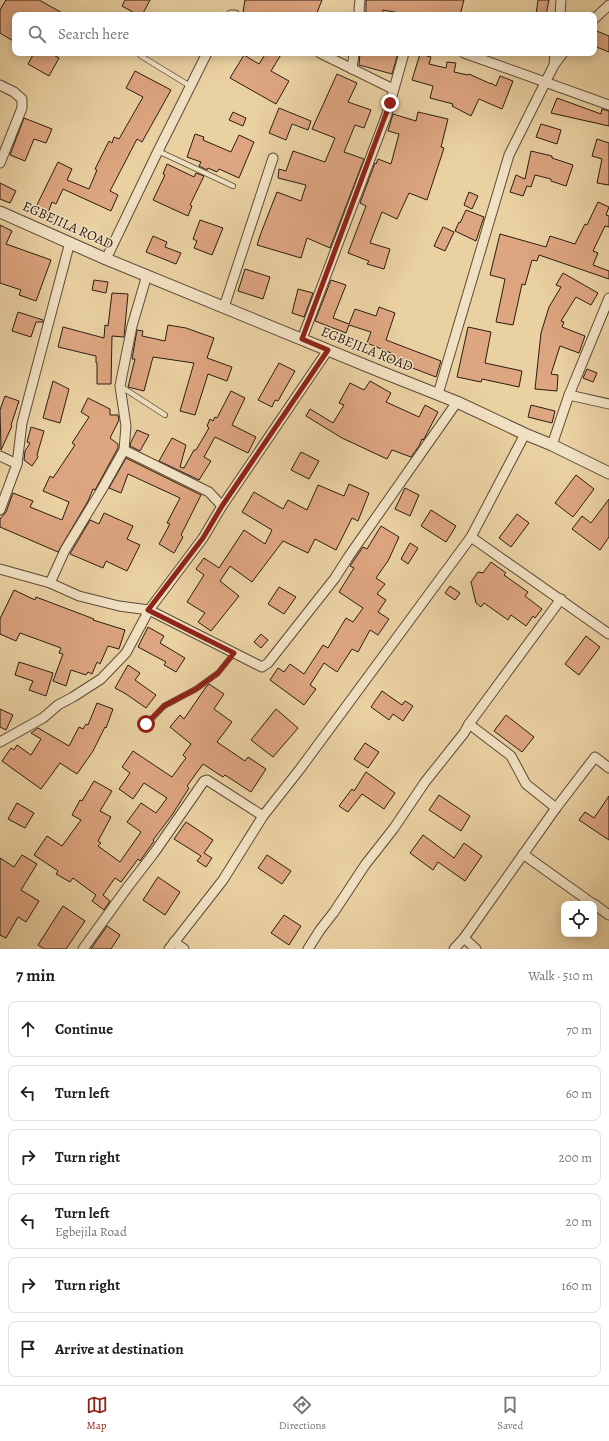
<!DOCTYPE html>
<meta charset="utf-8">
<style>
body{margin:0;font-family:Alegreya,serif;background:#f2f2f2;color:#202124}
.controls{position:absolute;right:12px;bottom:12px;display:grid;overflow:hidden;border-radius:8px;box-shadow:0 2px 10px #0003}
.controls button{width:36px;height:36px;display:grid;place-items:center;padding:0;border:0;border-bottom:1px solid #e0e0e0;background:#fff;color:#202124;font:20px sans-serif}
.stop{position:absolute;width:12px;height:12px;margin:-9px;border:3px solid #8f2418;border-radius:50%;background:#fff}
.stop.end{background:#8f2418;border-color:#fff;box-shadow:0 1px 4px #0008}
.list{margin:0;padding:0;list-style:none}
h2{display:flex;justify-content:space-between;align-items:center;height:52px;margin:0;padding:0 16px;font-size:17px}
h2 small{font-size:13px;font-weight:400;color:#757577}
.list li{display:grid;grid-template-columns:26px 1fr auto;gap:12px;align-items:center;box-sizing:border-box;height:56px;margin:0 8px 8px;padding:0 8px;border:1px solid #e0e0e0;border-radius:8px}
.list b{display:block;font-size:15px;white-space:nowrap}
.list p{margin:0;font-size:13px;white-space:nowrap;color:#757577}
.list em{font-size:13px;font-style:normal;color:#757577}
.icon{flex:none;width:22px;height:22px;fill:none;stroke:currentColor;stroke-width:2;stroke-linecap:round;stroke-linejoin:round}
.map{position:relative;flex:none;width:609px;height:949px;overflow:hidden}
.search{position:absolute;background:#fff;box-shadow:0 2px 10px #0003;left:12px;right:12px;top:12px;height:44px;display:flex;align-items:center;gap:10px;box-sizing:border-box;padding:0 14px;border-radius:8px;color:#757577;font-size:15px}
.sheet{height:436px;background:#fff}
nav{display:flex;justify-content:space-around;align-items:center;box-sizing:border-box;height:56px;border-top:1px solid #e0e0e0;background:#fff;font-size:11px;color:#757577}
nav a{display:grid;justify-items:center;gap:2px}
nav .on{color:#8f2418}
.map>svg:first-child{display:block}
.building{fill:#dda580;stroke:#2c1c12}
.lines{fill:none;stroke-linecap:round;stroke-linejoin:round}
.service-casing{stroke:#5c4936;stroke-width:6}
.minor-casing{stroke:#5c4936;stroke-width:11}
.tertiary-casing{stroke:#5c4936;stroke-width:13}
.service{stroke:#f1e1c3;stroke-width:4.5}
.minor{stroke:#f1e1c3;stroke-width:9}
.tertiary{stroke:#f1e1c3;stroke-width:11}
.route{stroke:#8f2418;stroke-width:5}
.labels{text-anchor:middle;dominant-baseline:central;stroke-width:3;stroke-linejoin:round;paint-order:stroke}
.street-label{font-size:14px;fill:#2c1c12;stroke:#f1e1c3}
</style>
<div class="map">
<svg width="609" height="949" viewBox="0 0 609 949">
<rect width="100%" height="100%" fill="#ead1a2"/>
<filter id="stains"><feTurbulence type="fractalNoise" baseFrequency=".005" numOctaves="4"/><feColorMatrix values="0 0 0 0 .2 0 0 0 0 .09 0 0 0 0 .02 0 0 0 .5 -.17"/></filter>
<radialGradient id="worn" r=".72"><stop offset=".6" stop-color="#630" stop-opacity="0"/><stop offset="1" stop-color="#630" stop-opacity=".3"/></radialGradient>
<g class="building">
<polygon points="6,0 39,0 66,15 15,15 15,42 0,33 0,10"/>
<polygon points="125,0 150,0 142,15 138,15 122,6"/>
<polygon points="245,0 322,0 316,15 257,15 243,12"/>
<polygon points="366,0 464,0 460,15 411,15 383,10 382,15 370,15 366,14"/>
<polygon points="538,0 549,0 546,15 536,15"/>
<polygon points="594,30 609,36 609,52 594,46"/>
<polygon points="34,53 50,53 59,58 49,76 28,64"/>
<polygon points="266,53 282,53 271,71 289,81 276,104 230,78 244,55 259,64"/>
<polygon points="360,53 398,53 392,74 359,65"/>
<polygon points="420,54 431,57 429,64 446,68 447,62 456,63 454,72 468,75 469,74 491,84 491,83 496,86 500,76 513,81 502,109 479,99 471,116 452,106 453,104 430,98 433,86 412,80"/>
<polygon points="135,71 171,90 142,142 137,139 110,191 118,195 111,211 63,189 56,204 52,202 46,218 33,213 58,162 72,169 67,180 89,189 97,170 95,169 109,141 112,143 114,137 119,139 143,97 126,88"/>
<polygon points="337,74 357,83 348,102 371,110 364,128 355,125 344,152 364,159 330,248 307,238 301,258 257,245 261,233 277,192 301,201 306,185 278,178 279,169 286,171 293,151 325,162 335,138 312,129"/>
<polygon points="557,98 601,114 602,109 609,111 609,126 551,113"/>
<polygon points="279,108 311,121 308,130 292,124 286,140 269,133"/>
<polygon points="233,112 246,118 243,126 229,120"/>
<polygon points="418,112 448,119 441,147 444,148 427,200 409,193 397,219 382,212 370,243 390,249 384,269 367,264 369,261 348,253 366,206 360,203 375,163 376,164 378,159 391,164 399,134 388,131 393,114 416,121"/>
<polygon points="24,118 52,129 46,143 34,139 25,161 10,155"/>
<polygon points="541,124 561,130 557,144 536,137"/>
<polygon points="195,134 204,137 203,140 231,152 239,135 254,142 239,178 219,169 217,172 208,168 207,170 199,166 201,162 187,157"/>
<polygon points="597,139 609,143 609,185 597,183 602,159 592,156"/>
<polygon points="531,151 552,156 552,158 573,165 566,186 551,181 551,179 535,175 531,187 527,186 523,196 510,192 516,175 525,179"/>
<polygon points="167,164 194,177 196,173 204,176 190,205 192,206 188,216 153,200 165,175 163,174"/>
<polygon points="0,183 16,191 10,203 0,199"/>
<polygon points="469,192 478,196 472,209 464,205"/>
<polygon points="598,202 609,207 606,215 609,216 609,227 605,226 593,251 598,253 593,265 609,271 609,279 539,255 537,261 532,260 525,285 522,284 513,325 496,322 505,279 490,275 500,234 546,247 550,236 575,244 585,224 587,225"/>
<polygon points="466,210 484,217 476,241 455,231 459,222 460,223"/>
<polygon points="200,220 223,228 212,255 194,248 197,241 193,239"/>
<polygon points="0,225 12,231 6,244 51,260 36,301 19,295 21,290 0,283"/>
<polygon points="443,227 454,232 445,251 434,246"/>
<polygon points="153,236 167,242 165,247 181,253 176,264 146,252"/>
<polygon points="245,269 270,277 263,299 238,291"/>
<polygon points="563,273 598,293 591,305 576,297 561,321 564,322 562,327 585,336 579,353 560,346 551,374 558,375 557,391 535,389 541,333 549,307 561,287 556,285"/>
<polygon points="94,280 108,282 106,293 92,290"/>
<polygon points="331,280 346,285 333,318 349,324 355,309 376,316 379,307 395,313 386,340 441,361 436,377 389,359 391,353 367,343 371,332 349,325 346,333 315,321"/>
<polygon points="298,289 313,293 304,317 292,313"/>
<polygon points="112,293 128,294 124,337 112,336 111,384 97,384 97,363 96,363 96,356 58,347 63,327 104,338 105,325 108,326"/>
<polygon points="18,312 43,320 43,322 36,322 31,337 12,331"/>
<polygon points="168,325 186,328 214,338 207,358 232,367 227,381 208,374 195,415 180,411 194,363 153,357 144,391 128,387 135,359 132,359 137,330 143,331 142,336 165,341"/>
<polygon points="468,327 491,332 485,363 522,371 519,387 482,379 481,382 457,377"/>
<polygon points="279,363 295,371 278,401 275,400 272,407 258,400"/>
<polygon points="587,369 597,373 593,382 583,378"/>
<polygon points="53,381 69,389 60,423 43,418"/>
<polygon points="370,381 391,393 386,402 419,417 425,405 438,412 425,437 423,440 422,439 419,446 411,457 392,450 387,459 342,438 306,416 310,409 333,423 344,405 339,403 350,383 364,390"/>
<polygon points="231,391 245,398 232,425 256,437 248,453 215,437 204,457 211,461 199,480 159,461 172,438 186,445 180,467 184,468 194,450 196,450 209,428 207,426 210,419 213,421 215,417 217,418"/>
<polygon points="5,396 19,401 11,425 12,426 1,450 0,410"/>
<polygon points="88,398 110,409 110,415 118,415 119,420 110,438 118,444 118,448 95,490 93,489 88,501 58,552 0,527 0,519 6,512 13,493 33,501 30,507 62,520 69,502 43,491 50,476 53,478 75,445 72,443 89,417 81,412"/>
<polygon points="531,405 555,411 552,423 528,417"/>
<polygon points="31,427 44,431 37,455 38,457 32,466 24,460 25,451 30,443 27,442"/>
<polygon points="137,430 149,435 140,451 130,446 131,442"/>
<polygon points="301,452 319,461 309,479 291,470"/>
<polygon points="126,458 201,495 181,535 183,537 174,553 159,544 170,524 167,523 180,498 128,474 121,493 109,488"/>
<polygon points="576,475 594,489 573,517 555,503"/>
<polygon points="349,484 369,493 358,521 352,518 336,550 315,539 308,553 283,541 252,582 230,566 220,581 239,596 211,631 198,622 205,613 187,602 204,575 196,569 204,558 219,568 244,530 265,544 272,530 242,512 254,492 283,509 288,500 307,510 318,485 344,496"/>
<polygon points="405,488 419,495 410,516 395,509"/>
<polygon points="609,499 609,537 600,550 572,529 582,516 591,523"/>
<polygon points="431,510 456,526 446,542 421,526"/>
<polygon points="104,513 133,526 127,539 140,545 127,571 106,561 103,568 70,554 90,520 99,524"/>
<polygon points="517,514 529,523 511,547 499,538"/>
<polygon points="381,526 399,537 388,561 376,578 385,584 377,594 386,600 378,612 389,619 378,635 370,630 358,652 352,649 337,672 324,663 310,685 316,689 304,705 270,680 278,668 284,672 290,664 304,674 323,645 328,648 346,618 353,622 363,608 339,592 354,568 350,566 363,547 367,549"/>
<polygon points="410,543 418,548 408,564 401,559"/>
<polygon points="491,562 506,573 504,575 528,592 525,596 542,609 535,618 533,616 526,626 511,615 508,620 484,603 481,607 476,603 471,582 478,572 483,573"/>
<polygon points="450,586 460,593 455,600 445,593"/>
<polygon points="279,587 296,597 284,614 268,604"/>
<polygon points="14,590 35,600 36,597 94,619 93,620 125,630 119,649 108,646 100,664 97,662 92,674 88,672 86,675 71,670 66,686 53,681 63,654 59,653 61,648 20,633 16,641 0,634 0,619"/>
<polygon points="148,627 164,636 160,643 185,658 176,672 164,665 166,662 138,647"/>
<polygon points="261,634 268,640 261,648 254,642"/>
<polygon points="586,636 600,647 579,675 565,664"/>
<polygon points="19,662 53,673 46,696 29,690 33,681 15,675"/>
<polygon points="128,665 140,673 135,680 156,695 146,708 126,694 115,688"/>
<polygon points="209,684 224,694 214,709 232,722 217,742 245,761 248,757 266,769 251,792 225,775 223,777 203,764 187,786 189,788 172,815 153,840 154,841 140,861 138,859 121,882 115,878 103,895 110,901 104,910 92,901 96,895 73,878 70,882 56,874 58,871 34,855 47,836 62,846 81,820 72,815 80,800 82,801 94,781 112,791 100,811 111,817 98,841 101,843 98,846 120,862 141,832 127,822 141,803 156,813 167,798 144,783 133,799 119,789 130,773 122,767 133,751 172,777 186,758 183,755 191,744 170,727 180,715 184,719 206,687"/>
<polygon points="382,691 402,705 405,701 413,706 403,721 393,714 389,720 371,707"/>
<polygon points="97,703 113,709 106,728 105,727 93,751 77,774 60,763 41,789 2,761 11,748 14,750 17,745 31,755 41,739 31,733 38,728 69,746 79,727 83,729 86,724 88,725"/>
<polygon points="0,709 13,715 6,730 0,727"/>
<polygon points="276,709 298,728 273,757 251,740"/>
<polygon points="506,715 534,737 522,752 494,731"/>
<polygon points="365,743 379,752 368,768 354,759"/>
<polygon points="366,772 395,793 384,809 362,794 348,812 339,806 352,789 354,791"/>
<polygon points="439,795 470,816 461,831 429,810"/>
<polygon points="609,796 609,840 579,820 585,812 594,818"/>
<polygon points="17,803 34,813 25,828 8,819"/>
<polygon points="186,822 213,840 204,853 212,858 206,867 197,861 201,856 174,839"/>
<polygon points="423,835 454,858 464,843 482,856 465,881 438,862 433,870 410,853"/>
<polygon points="22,855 37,864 21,890 39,901 26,922 18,917 6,938 0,935 0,858 14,867"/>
<polygon points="267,855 291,871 282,884 258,868"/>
<polygon points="158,877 180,892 165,915 143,900"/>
<polygon points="63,906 85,921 66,949 44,949 38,945"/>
<polygon points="284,915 301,926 289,945 271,933"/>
<polygon points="107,926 120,935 111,949 91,949"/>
</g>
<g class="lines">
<defs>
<g id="service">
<polyline points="139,53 141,56 190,86"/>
<polyline points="158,151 233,186"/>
<polyline points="120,386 165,415"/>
<polyline points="146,725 164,706 196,689 218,673 234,653"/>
</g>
<g id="minor">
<polyline points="231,15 235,15"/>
<polyline points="360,15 359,9 360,0"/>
<polyline points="560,15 561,0"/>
<polyline points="594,19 609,5"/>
<polyline points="320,53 393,89"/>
<polyline points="464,53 609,105"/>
<polyline points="554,65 563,53"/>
<polyline points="352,69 354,53"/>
<polyline points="0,85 14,92 22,99 22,108 0,163"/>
<polyline points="106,259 158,151 207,53"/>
<polyline points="224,307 273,158"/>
<polyline points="302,339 387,114 404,53"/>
<polyline points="438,394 509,155 554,65 555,53"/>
<polyline points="569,395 609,404"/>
<polyline points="552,445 569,395 609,298"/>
<polyline points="124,450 209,492 222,506"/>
<polyline points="0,456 17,464"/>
<polyline points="0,510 17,464 22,423 70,242"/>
<polyline points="471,537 609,634"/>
<polyline points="0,569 50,583 79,596 119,606 149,610 262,667 268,663 335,578 349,556 457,402"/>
<polyline points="50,583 65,550 101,491 124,450 126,426 120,386 132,326 147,275"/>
<polyline points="0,742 43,718 58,705 73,697 101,679 126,653 149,610 203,538 222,506 328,350"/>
<polyline points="556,808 526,784 511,756 469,724 561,599"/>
<polyline points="523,854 593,904"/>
<polyline points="594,904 609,915"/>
<polyline points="464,938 476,949"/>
<polyline points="174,942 184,949"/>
<polyline points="83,949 127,888 154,853 204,781 207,780 263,816"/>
<polyline points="169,949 223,880 263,816 300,769 471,537 525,434"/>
<polyline points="308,949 320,930 334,912 365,865 394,828 425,782 464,733 469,724"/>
<polyline points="454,949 464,938 556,808 595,757 609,768"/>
</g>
<polyline id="tertiary" points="0,212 106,259 379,371 457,402 525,434 552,445 609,473"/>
</defs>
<use href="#service" class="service-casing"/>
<use href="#minor" class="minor-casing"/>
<use href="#tertiary" class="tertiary-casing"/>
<use href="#service" class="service"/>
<use href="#minor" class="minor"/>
<use href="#tertiary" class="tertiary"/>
</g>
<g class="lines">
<polyline class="route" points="146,724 164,706 196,689 218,673 234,653 148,610 203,538 222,506 328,350 302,339 390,103"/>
</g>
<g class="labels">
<g class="street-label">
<text transform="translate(68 225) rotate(24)">EGBEJILA ROAD</text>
<text transform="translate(367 349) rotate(22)">EGBEJILA ROAD</text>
</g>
</g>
<rect width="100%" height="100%" filter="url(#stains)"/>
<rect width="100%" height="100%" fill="url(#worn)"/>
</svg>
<div class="controls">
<button><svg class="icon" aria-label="locate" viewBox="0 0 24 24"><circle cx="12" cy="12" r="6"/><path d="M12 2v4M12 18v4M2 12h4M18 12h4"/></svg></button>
</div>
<div class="stop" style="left:146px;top:724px"></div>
<div class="stop end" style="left:390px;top:103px"></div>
<div class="search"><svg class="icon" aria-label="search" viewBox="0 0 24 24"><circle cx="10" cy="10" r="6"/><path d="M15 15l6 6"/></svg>Search here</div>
</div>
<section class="sheet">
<h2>7 min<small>Walk · 510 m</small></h2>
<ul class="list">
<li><svg class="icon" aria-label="ahead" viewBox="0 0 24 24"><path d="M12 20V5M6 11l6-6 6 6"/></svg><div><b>Continue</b></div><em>70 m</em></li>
<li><svg class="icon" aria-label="left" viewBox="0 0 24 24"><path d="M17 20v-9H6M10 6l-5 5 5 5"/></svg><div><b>Turn left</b></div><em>60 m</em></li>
<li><svg class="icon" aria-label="right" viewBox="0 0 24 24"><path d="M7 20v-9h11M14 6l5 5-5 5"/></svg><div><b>Turn right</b></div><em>200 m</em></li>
<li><svg class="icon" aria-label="left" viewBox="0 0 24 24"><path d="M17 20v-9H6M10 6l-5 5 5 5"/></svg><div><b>Turn left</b><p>Egbejila Road</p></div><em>20 m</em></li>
<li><svg class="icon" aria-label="right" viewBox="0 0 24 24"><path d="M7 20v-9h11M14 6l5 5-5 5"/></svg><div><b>Turn right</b></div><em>160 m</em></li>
<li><svg class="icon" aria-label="arrive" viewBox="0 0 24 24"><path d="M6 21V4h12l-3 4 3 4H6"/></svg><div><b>Arrive at destination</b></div></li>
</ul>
</section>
<nav>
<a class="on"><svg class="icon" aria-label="map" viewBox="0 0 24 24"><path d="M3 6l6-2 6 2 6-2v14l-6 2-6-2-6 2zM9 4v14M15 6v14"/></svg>Map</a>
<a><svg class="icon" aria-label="directions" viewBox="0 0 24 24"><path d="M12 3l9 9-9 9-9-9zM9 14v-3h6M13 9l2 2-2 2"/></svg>Directions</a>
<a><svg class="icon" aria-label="saved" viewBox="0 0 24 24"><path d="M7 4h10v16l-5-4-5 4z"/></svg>Saved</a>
</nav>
